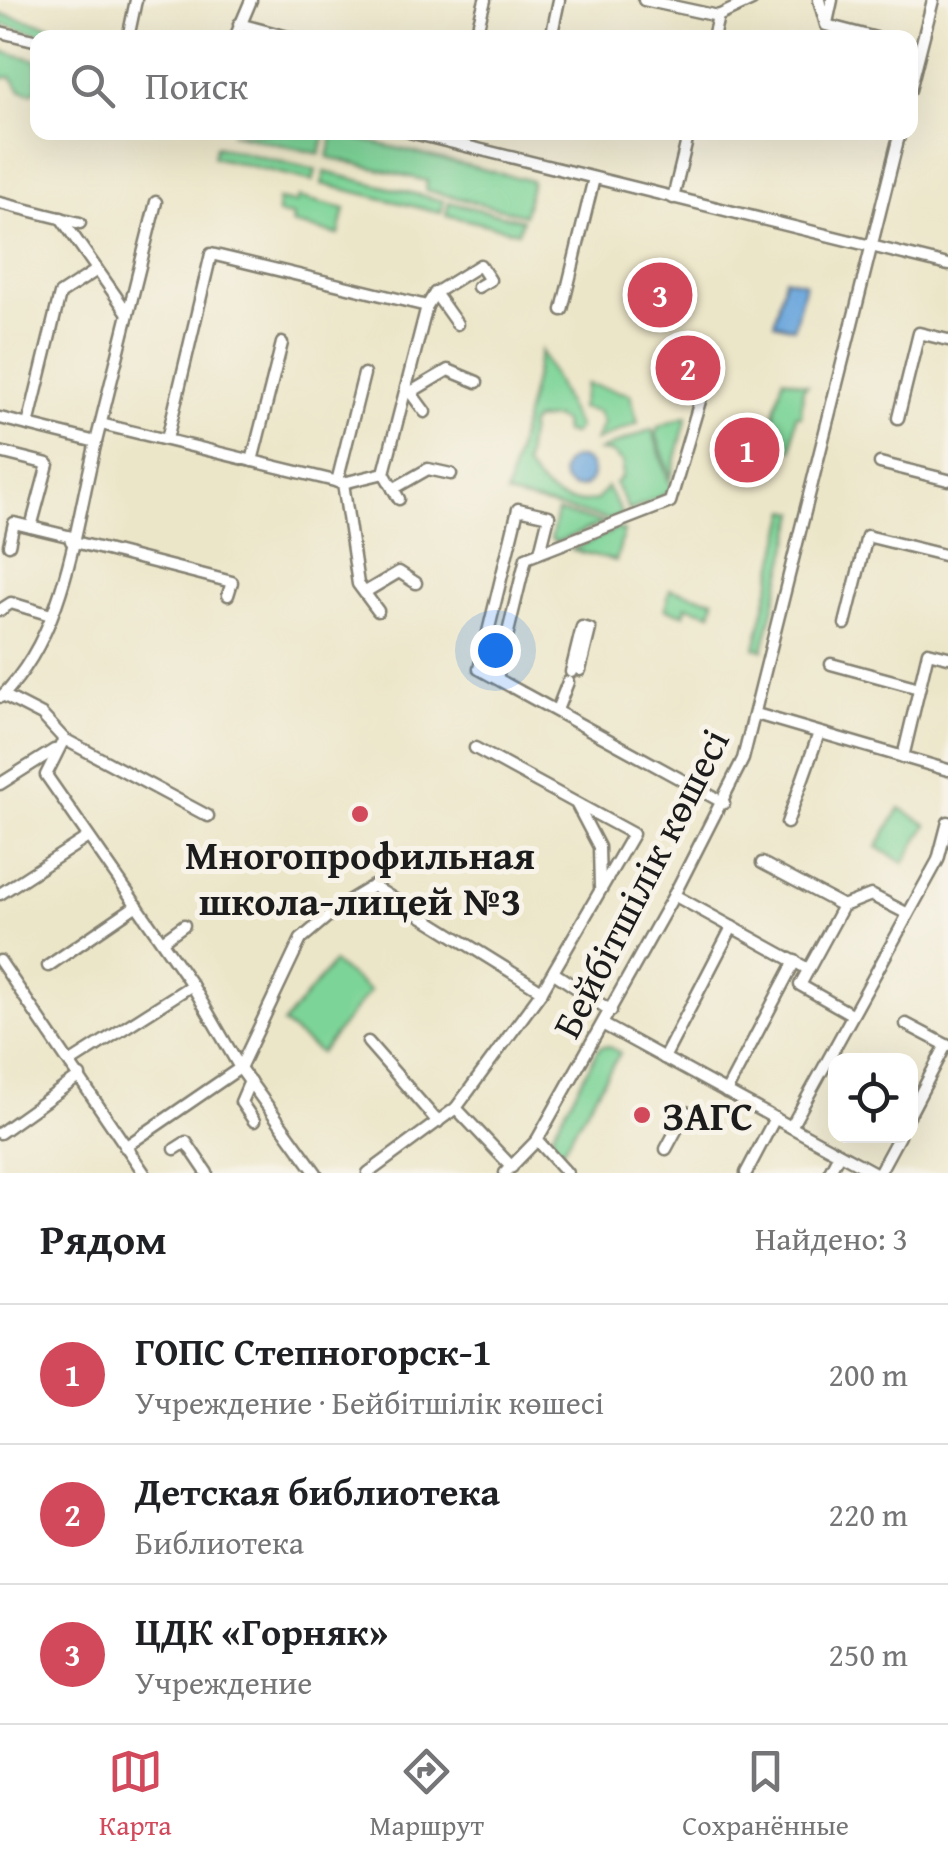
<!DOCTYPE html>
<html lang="ru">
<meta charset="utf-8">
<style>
body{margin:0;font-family:"Gentium Book Plus",serif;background:#f2f2f2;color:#202124}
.controls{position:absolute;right:30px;bottom:30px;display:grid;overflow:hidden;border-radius:20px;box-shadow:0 10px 40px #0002}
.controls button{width:90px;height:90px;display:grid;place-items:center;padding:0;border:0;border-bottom:2px solid #e0e0e0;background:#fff;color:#202124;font:50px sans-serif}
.you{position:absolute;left:495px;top:650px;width:35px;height:35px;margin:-25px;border:8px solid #fff;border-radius:50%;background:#1a73e8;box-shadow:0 0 0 15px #1a73e833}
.badge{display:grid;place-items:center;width:65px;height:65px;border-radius:50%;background:#d1495b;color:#fff;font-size:32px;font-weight:700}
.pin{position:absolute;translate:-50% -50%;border:5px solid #fff;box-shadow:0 2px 10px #0006}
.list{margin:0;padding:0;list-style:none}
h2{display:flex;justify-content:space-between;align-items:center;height:130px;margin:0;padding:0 40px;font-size:42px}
h2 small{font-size:32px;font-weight:400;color:#757577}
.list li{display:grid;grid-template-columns:65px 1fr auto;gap:30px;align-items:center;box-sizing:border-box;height:140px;padding:0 40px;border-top:2px solid #e0e0e0}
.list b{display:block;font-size:38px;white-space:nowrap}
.list p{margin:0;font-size:32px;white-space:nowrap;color:#757577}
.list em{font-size:32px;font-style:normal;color:#757577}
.icon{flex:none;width:55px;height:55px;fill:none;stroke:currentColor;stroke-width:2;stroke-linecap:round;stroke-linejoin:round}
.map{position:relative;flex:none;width:948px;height:1173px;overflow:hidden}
.search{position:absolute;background:#fff;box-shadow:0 10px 40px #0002;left:30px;right:30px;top:30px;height:110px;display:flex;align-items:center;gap:25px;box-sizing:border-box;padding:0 35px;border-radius:20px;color:#757577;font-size:38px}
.sheet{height:550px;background:#fff}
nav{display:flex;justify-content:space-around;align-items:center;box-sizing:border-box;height:140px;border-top:2px solid #e0e0e0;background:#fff;font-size:28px;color:#757577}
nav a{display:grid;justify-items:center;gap:5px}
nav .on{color:#d1495b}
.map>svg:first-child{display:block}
.green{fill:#7dd498;stroke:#4c785a;stroke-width:2.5}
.water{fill:#6da8dd;stroke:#44627c;stroke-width:2.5}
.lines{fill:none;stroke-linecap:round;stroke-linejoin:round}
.minor-casing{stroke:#848172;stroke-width:15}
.minor{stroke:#fff;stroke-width:10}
.poi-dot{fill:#d1495b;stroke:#f7f3e8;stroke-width:4}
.labels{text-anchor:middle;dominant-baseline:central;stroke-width:10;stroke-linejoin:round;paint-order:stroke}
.poi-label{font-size:40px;font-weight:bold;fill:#1c1c1c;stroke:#f7f3e8}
.street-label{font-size:40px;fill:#1c1c1c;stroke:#f7f3e8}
</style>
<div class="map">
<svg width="948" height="1173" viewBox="0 0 948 1173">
<rect width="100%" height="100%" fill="#f7f3e8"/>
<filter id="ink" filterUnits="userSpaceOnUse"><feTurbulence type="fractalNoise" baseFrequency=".01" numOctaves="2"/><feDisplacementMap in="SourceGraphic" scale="20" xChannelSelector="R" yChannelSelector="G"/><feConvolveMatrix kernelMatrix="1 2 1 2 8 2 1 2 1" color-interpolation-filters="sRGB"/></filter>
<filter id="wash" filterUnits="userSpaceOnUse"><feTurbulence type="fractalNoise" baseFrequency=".0048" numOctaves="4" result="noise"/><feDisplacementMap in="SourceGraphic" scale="40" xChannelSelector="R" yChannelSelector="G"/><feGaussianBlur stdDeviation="2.25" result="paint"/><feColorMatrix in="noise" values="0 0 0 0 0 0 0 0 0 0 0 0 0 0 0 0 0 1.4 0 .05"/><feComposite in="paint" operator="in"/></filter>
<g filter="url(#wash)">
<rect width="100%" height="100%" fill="#ece6c9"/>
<g class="green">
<polygon points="0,14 98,37 56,37 0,24"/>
<polygon points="0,51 37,60 37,88 32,93 21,90 11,77 0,78"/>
<polygon points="230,133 325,133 320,154"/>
<polygon points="334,133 532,181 524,215 426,190 427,181 328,157"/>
<polygon points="216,146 316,170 313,181 213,157"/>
<polygon points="325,172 444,201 441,213 322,184"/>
<polygon points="298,197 345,209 339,235 292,224 293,216 278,214 278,200 296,203"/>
<polygon points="449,202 522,220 518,232 446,215"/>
<path d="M541 351 578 428 573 434 564 432 563 422 554 418 534 420 530 425 525 466C544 492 562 508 597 500L607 487 622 514 610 520 506 495Z"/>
<polygon points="783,378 808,385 803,389 801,416 796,415 792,450 772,445 767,465 762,463"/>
<polygon points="586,384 630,394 638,423 595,441 603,424 598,412 580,408"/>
<polygon points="687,416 671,478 656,434 658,427"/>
<polygon points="652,429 672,491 629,511 615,483 622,477 623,463 612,453 599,451"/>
<polygon points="788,510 797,512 763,650 755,648"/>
<polygon points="557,512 605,523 556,542 551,539"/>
<polygon points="617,529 624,531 616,561 572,550"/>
<polygon points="670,589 714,600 711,613 686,606 684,614 665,609"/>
<polygon points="900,808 927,825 904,863 877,847"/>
<polygon points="333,963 370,991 320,1053 283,1024"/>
<polygon points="608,1046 620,1053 561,1152 553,1146 553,1132 600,1047"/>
</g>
<g class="water">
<polygon points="785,278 805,283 794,328 774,323"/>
<circle cx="577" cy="473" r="15"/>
</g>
</g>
<g filter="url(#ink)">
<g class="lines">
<defs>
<g id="minor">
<polyline points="644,0 718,16"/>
<polyline points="819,0 826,25 876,38"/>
<polyline points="827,23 832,0"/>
<polyline points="239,24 292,38"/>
<polyline points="0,32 38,41"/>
<polyline points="128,38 136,0"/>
<polyline points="235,38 251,0"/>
<polyline points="475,38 485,0"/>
<polyline points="551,38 559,0"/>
<polyline points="713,38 718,16 752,0"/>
<polyline points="910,90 933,0"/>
<polyline points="409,132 948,265"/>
<polyline points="673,198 689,132"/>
<polyline points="0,203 80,223"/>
<polyline points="61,218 127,312"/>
<polyline points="435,293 457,324"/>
<polyline points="562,310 594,178"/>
<polyline points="408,389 425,412"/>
<polyline points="411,392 448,370 477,382"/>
<path d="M0 418 96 442C75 526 66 633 1 697"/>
<polyline points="898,418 919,333 948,340"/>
<polyline points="101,424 343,483 384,473 427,306 435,293 480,265 490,280 478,287"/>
<polyline points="28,425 60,294 97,270"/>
<polyline points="167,439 211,254 427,306"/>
<polyline points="96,442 156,202"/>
<polyline points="0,452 48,464 31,527"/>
<polyline points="252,461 282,343"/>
<polyline points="880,463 948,480"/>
<polyline points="384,473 399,499"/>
<polyline points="337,482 364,374"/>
<polyline points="343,483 358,584 378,611"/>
<polyline points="393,489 428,469 451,474"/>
<polyline points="71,541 232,582 228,595"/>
<polyline points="9,545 14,523 72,537"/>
<polyline points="540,552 549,516 518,509 479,669 724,803"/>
<polyline points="367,591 399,572 416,583"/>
<polyline points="0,610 11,603 51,615"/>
<polyline points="845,624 867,536 948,556"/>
<polyline points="831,664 919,688"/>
<polyline points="571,672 582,627 590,629 580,670"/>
<polyline points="497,678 526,558 670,502 702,394"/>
<polyline points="3,695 42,715 64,739 46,775 192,985 240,1068 125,1147"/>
<polyline points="557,710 568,682"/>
<polyline points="756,714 948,770"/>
<polyline points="64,739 208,816"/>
<polyline points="903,757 928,652 948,657"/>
<polyline points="0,784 54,750"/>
<polyline points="577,805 599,847 600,887"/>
<polyline points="787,823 819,733"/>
<polyline points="762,863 843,906"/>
<polyline points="0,894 88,837"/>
<polyline points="674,895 808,969"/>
<polyline points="162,941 184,925"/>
<polyline points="0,961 144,1173"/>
<polyline points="48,966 137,905"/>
<polyline points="554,973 611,1011"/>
<polyline points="851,1014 800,985 843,906 871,895 908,914"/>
<polyline points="906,1024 948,1046"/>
<polyline points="604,1025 875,1173"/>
<polyline points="368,1042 438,1122"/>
<polyline points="664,1058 732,927"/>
<polyline points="71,1062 192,985"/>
<polyline points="250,1081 241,1102 254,1121"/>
<polyline points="726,1092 795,961"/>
<polyline points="456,1108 512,1167"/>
<polyline points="910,1114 946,1045"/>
<polyline points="791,1127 938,860 948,822"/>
<polyline points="0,1133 80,1076"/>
<polyline points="537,1140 567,1173"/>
<polyline points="175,1149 186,1142 207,1173"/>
<polyline points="666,1149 686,1112 709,1124"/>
<polyline points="316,1173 240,1068 301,939 340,906 373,886 542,991"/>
<polyline points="368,1173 456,1108 542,991 633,834 475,748"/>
<polyline points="505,1173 537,1140 674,895 743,759 900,132"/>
<polyline points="746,1173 775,1118"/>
<polyline points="829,1173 839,1154"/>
<polyline points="879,1173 899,1136"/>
</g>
</defs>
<use href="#minor" class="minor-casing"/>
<use href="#minor" class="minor"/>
</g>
</g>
<g class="poi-dot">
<circle cx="360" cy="814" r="10"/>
<circle cx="642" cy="1115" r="10"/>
</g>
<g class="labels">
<g class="poi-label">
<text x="360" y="854">Многопрофильная<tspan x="360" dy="46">школа-лицей №3</tspan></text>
<text x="662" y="1115" text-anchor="start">ЗАГС</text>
</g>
<g class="street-label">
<text transform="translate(640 883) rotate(-63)">Бейбітшілік көшесі</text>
</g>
</g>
</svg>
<div class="controls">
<button><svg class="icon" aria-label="locate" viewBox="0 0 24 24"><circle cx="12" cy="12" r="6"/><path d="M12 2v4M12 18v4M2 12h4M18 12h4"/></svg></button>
</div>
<div class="you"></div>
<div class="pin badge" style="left:747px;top:450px">1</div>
<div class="pin badge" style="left:688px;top:368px">2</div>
<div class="pin badge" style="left:660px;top:295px">3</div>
<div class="search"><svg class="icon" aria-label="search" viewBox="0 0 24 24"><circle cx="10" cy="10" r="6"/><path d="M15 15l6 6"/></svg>Поиск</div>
</div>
<section class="sheet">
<h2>Рядом<small>Найдено: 3</small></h2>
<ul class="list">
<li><span class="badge">1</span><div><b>ГОПС Степногорск-1</b><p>Учреждение · Бейбітшілік көшесі</p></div><em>200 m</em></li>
<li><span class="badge">2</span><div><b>Детская библиотека</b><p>Библиотека</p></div><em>220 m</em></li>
<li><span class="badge">3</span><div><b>ЦДК «Горняк»</b><p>Учреждение</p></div><em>250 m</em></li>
</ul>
</section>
<nav>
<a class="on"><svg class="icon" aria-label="map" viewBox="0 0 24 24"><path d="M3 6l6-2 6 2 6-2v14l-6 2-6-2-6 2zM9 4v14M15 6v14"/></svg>Карта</a>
<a><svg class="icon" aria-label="directions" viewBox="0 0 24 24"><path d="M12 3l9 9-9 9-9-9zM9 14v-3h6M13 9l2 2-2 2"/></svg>Маршрут</a>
<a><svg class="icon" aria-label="saved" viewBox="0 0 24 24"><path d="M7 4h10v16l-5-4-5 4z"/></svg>Сохранённые</a>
</nav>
